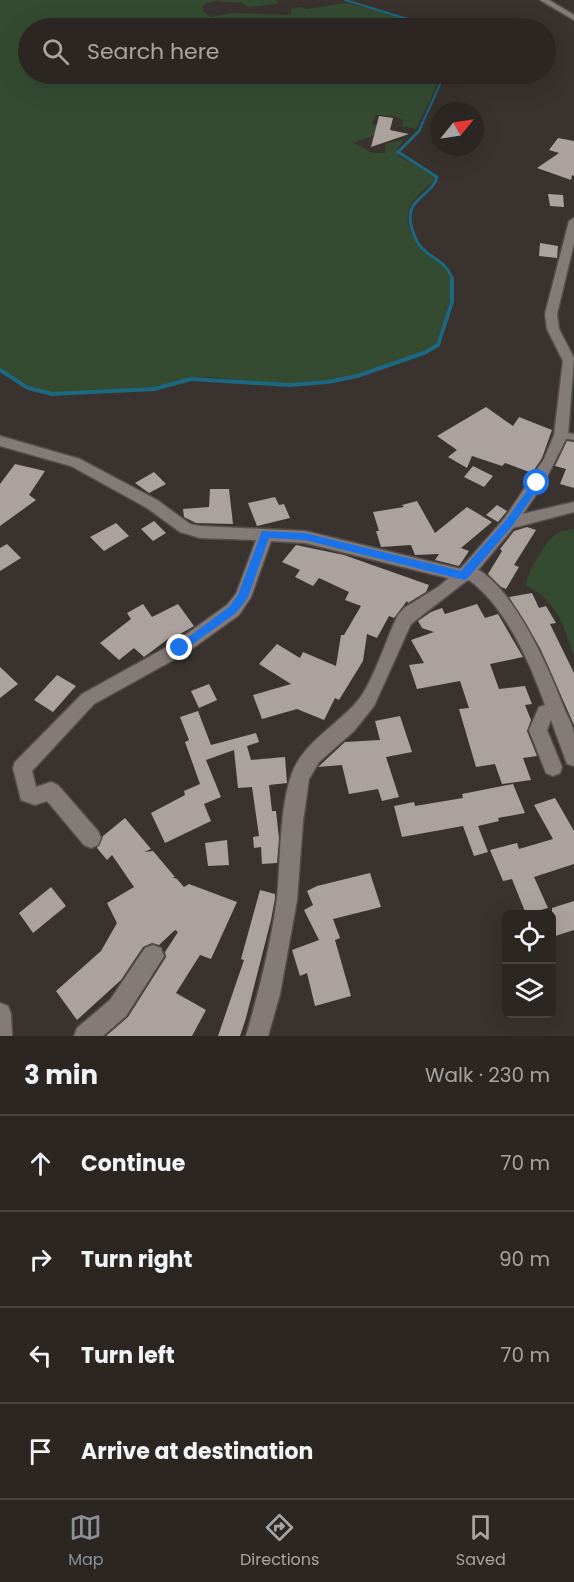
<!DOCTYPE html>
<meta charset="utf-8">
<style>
body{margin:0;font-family:Poppins,sans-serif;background:#332e2a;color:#f1f3f6}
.controls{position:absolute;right:18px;bottom:18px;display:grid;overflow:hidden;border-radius:9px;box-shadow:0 6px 24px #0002}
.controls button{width:54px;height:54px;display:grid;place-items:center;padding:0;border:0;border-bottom:2px solid #474340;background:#2b2622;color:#f1f3f6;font:30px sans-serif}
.compass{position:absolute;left:430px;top:102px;width:54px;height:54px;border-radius:50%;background:#2b2622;box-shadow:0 6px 24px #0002;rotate:60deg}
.stop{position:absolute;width:18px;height:18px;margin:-14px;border:4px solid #1a73e8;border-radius:50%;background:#fff}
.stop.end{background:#1a73e8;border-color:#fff;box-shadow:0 2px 6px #0008}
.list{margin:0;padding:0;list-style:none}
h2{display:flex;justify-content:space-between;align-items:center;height:78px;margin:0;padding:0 24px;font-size:26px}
h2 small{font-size:20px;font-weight:400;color:#a6a5a5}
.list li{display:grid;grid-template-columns:39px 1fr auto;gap:18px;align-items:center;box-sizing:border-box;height:96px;padding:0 24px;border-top:2px solid #474340}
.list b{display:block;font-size:22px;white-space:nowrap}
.list em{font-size:20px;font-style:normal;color:#a6a5a5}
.icon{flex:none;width:33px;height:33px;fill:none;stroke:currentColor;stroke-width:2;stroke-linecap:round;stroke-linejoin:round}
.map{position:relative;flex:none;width:574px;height:1036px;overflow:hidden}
.search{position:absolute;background:#2b2622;box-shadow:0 6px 24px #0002;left:18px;right:18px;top:18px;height:66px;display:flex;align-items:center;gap:15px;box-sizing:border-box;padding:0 21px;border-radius:33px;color:#a6a5a5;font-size:22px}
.sheet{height:462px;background:#2b2622}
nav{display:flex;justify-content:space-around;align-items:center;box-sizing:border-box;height:84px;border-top:2px solid #474340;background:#2b2622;font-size:16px;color:#a6a5a5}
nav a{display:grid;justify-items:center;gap:3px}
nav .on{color:#8c9099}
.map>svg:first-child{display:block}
.green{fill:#344b32}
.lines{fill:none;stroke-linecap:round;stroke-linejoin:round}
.stream-far2{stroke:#1d6881;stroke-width:2}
.stream-far1{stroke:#1d6881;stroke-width:3}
.stream{stroke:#1d6881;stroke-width:4}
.building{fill:#aba29e}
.service-casing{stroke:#544e4c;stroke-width:3}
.minor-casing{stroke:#544e4c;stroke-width:3}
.tertiary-casing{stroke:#544e4c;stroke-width:3}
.service{fill:#847b78;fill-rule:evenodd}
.minor{fill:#847b78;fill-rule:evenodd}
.tertiary{fill:#847b78;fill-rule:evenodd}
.route{fill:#1a73e8}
</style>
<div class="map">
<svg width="574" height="1036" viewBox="0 0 574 1036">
<rect width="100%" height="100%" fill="#39322e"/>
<g class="green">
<path d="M0 0H276L278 4 248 7 242 3 216 1 204 4 203 11 211 17 231 13 290 15 292 8 301 7 306 9 346 3 449 28H28V74H459L440 80 416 129 402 126 403 120 395 116 375 115 372 124 381 126 375 135 353 143 373 153H386L385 144 404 140 397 149 399 156 435 177 434 181C415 197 400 209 412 235 414 239 416 244 419 247 429 257 444 261 449 276 456 296 442 325 436 344L422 352 355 375 328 380 289 383 257 382 210 377H191L153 387 53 393 30 386 0 368Z"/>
<path d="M574 529V655C568 644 567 633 562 623 554 606 543 593 526 586 527 572 546 539 559 532 563 530 569 530 574 529Z"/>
</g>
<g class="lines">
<g class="stream-far2">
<polyline points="345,0 411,20 452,28"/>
<polyline points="422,124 442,80 462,74"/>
</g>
<path class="stream-far1" d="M423 122 419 131 398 152 437 177C433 196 402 198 412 229 414 235 416 241 420 246 431 259 447 261 452 279"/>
<polyline class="stream" points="0,370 28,388 52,394 154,389 191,379 289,385 328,382 357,376 424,353 438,345 452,302 452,278"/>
</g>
<g class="building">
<polygon points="379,116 393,118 390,130 409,134 371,147"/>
<polygon points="558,138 574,141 574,176 572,175 571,180 537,168 559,153 549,150"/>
<polygon points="548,194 563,195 564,207 550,206"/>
<polygon points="540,243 558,246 557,258 539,256"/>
<polygon points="486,407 513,426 519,417 552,430 542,458 532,473 505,463 502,466 472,456 467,468 448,457 457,450 437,436"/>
<polygon points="567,441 574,442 574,488 560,484 566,469 555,466"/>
<polygon points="15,464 45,471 29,495 36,500 0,526 0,484"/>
<polygon points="473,466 493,476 484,487 464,477"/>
<polygon points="154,472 166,484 149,493 135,483"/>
<polygon points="210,489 229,489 233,524 196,523 184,517 183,509 209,507"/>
<polygon points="275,497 279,505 284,504 290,518 257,526 248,503"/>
<polygon points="417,501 435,533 467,507 492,522 461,548 469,551 459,566 435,560 439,554 415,555 411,545 381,547 376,531 379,531 373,512 404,507 402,505"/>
<polygon points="497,505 507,511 498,522 486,515"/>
<polygon points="154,521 166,533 153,541 141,529"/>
<polygon points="116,523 129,536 104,551 90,537"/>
<polygon points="527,527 536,530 514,565 519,567 506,589 501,587 488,574 502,551 500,549 514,531"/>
<polygon points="7,544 21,558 0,571 0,548"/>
<polygon points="296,545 344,555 429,585 426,592 408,603 407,601 394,618 389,616 377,638 367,634 363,661 339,700 335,698 324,720 297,709 262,719 253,695 291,684 259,664 277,644 300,658 303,652 336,666 341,635 344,635 361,606 345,600 349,592 319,578 313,586 295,577 300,570 282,562"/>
<polygon points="532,593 539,608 546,606 556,623 550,624 574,673 574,725 540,648 509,597"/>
<polygon points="143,604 152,617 178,604 194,626 173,638 172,636 144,657 134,648 119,660 100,643 131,619 127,613"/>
<polygon points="477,604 485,618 498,614 523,657 490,664 499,689 525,686 532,704 525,705 531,720 527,731 537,756 523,758 531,780 502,784 495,764 476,767 459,709 469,708 460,681 417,689 409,665 424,663 411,640 434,632 422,628 418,621 431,612 442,608 445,614"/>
<polygon points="0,667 18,684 0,698"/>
<polygon points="57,675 76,686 53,712 34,700"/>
<polygon points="209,684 217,700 199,708 191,691"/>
<polygon points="198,711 211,745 256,733 259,742 247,746 251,760 285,757 287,783 269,785 272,811 276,811 279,838 277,863 262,864 261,847 254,848 253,837 259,836 252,787 238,788 234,750 206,760 221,797 204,804 211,821 165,843 151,813 185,795 184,791 200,784 185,742 189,740 180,717"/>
<polygon points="400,716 412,752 386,757 399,797 382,801 378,789 349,794 342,765 318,767 345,742 380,740 375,721"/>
<polygon points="513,784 525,813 498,818 499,821 478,826 488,852 474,856 463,826 402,837 394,806 414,802 415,806 463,798 462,794"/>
<polygon points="555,798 574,831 574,864 534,877 548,908 526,914 512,879 503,881 490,850 517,843 519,849 553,839 534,805"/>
<polygon points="125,818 151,849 144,852 153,851 175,877 172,877 177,879 184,887 189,884 237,902 211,959 200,955 176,993 206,1010 192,1036 106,1036 128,1017 166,957 165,952 178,932 175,930 159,945 152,943 143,947 121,980 77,1020 56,991 101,951 117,923 107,903 134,887 112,855 107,860 97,848 103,836"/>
<polygon points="227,840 229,865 208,866 205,843"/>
<polygon points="370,873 381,907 333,919 340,938 335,940 351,996 315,1006 307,973 300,976 292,950 319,940 304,910 313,905 307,891 317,886"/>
<polygon points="51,887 66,906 33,933 19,913"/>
<polygon points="260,890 275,894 275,898 271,920 246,1018 240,1036 218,1036 244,960 241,959"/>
<polygon points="574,901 574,930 552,937 552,908"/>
</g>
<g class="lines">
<defs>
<polygon id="service" points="561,432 574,434 574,440 558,437 557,435"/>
<g id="minor">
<polygon points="540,0 549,0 574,15 574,20"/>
<path d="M0 436 80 459 157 500 190 524 200 526 305 531 461 569 468 565C510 578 549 668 564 708 567 716 573 725 574 734 574 744 574 756 574 766L567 764 551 720 547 730 562 767 560 773 553 776 546 773 529 730 539 707 545 705C530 663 506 607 469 580L464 582 305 543 271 541 251 597 239 615 186 653 94 704 32 771 36 787 51 782 58 785 98 831 101 838 98 845 91 848 84 845 47 801 35 805 21 800 13 768 15 762 82 694 174 643 227 605 236 594 256 540 200 538 180 532 147 508 71 466 0 446Z"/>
<polygon points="574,502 574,512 509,529 504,527 501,523 504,519 509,517"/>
<polygon points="153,945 161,948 164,956 126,1016 103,1036 74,1036 77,1028 110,1000 145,948"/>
<polygon points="0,1003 8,1006 11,1014 12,1036 0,1036"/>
</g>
<path id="tertiary" d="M574 218V243L557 314 559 329 574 358 568 435 544 483 514 527 474 575 411 624 374 706 354 731 319 762 309 779 303 821 297 900 280 994 268 1036H246C259 991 271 944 277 898 281 860 279 812 291 776 302 742 339 725 360 698 375 677 386 639 398 615L404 608 438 587 462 567 504 519 544 459 554 435 563 361 547 329 545 314 569 221Z"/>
</defs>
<use href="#service" class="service-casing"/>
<use href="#minor" class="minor-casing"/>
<use href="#tertiary" class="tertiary-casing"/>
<use href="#service" class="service"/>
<use href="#minor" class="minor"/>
<use href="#tertiary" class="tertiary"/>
</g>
<polygon class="route" points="537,480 542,483 513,525 467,579 464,580 305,540 269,538 248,597 236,613 183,651 176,651 174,648 229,607 238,595 262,531 305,533 461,571 506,520 534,481"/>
</svg>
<div class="controls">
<button><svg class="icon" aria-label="locate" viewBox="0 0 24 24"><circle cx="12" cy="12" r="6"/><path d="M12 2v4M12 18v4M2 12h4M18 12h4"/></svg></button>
<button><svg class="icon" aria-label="layers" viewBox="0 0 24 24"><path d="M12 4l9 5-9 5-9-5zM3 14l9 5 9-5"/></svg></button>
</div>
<svg class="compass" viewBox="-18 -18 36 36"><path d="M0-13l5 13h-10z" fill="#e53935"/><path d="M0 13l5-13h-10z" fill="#a6a5a5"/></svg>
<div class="stop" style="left:537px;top:483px"></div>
<div class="stop end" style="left:180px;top:648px"></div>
<div class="search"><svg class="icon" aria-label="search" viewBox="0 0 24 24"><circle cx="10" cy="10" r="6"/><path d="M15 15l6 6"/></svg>Search here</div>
</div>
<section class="sheet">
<h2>3 min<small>Walk · 230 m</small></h2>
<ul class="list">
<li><svg class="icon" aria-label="ahead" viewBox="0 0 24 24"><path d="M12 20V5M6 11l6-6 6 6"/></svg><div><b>Continue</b></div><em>70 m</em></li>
<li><svg class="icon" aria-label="right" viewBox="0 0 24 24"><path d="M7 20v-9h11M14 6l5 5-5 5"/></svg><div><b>Turn right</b></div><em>90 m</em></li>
<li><svg class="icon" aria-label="left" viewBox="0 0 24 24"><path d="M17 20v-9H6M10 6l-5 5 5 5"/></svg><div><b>Turn left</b></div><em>70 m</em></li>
<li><svg class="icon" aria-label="arrive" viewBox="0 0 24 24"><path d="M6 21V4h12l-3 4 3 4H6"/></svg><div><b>Arrive at destination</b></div></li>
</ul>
</section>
<nav>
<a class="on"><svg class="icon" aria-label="map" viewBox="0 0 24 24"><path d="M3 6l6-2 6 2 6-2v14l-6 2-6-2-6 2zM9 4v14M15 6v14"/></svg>Map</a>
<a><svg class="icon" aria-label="directions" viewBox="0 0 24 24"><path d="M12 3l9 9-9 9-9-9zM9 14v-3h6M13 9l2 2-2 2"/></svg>Directions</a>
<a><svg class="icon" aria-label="saved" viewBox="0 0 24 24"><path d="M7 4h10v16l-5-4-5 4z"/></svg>Saved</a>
</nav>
